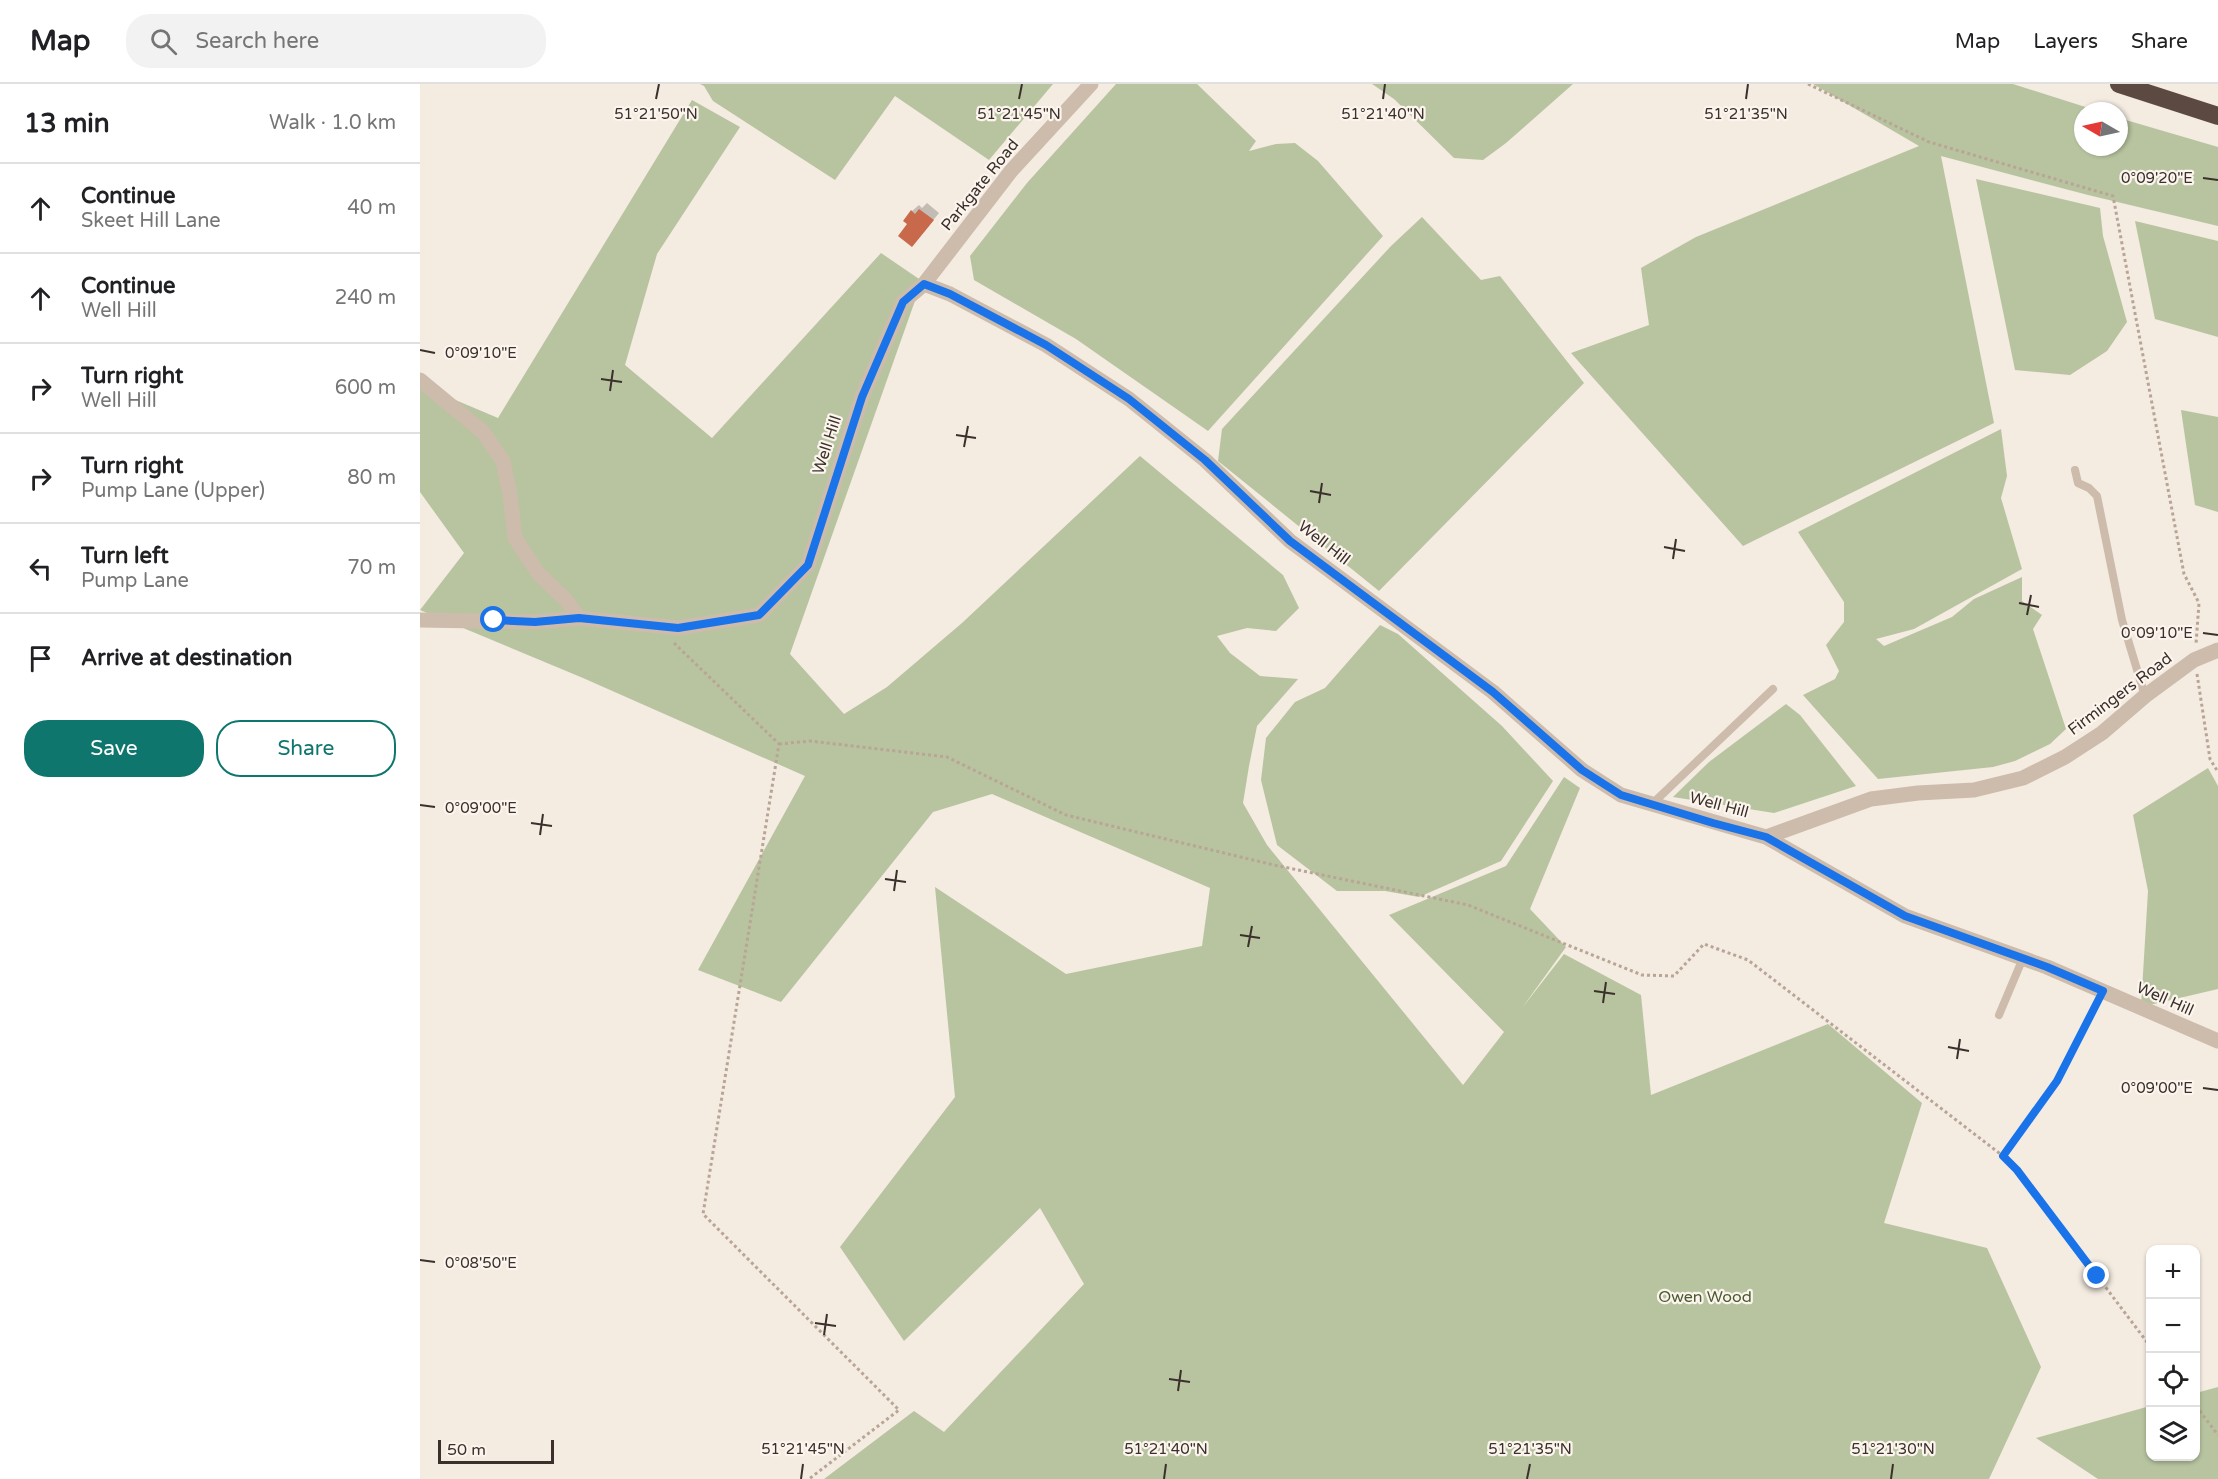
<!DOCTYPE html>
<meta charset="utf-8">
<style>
body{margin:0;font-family:"Varela Round",sans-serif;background:#f2f2f2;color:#202124}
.controls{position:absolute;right:18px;bottom:18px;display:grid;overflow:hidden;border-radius:12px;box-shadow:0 2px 4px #0004}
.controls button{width:54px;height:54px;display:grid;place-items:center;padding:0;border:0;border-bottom:2px solid #e0e0e0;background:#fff;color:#202124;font:30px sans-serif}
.compass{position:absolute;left:1654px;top:18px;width:54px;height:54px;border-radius:50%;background:#fff;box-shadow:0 2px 4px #0004;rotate:279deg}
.scale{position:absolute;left:18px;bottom:15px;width:116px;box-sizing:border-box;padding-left:6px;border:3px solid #3b302b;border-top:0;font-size:16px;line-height:21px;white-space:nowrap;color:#3b302b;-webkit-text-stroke:4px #fbf5ee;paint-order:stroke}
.stop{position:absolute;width:18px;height:18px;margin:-14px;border:4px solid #1a73e8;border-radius:50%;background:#fff}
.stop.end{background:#1a73e8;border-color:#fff;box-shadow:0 2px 6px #0008}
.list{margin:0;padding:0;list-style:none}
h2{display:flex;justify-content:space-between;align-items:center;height:78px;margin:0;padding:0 24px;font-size:26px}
h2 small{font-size:20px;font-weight:400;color:#757577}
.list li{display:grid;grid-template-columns:39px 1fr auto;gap:18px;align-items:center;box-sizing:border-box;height:90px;padding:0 24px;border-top:2px solid #e0e0e0}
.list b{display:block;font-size:22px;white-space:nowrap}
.list p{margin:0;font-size:20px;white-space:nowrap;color:#757577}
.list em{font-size:20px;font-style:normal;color:#757577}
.actions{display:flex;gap:12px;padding:18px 24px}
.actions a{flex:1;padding:14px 0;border:2px solid #0f766e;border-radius:24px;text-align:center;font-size:21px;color:#0f766e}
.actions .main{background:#0f766e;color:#fff}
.icon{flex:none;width:33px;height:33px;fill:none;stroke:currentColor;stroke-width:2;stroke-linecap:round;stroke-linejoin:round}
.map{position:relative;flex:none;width:1798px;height:1395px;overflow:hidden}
header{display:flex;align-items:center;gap:36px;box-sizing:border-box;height:84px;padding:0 30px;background:#fff;border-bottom:2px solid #e0e0e0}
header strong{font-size:28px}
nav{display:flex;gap:33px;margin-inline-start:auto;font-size:21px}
.search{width:420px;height:54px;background:#f2f2f2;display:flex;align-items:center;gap:15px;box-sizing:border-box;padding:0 21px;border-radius:24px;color:#757577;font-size:22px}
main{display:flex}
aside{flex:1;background:#fff}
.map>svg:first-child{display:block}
.green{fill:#b8c4a0}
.shadow{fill:#0003}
.building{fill:#c8694b}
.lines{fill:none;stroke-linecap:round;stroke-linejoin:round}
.path{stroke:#b9a596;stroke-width:3;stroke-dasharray:3 3;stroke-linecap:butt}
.lane{stroke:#cdbbac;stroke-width:8}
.street{stroke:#cdbbac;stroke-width:15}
.highway{stroke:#5c4a42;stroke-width:18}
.route{stroke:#1a73e8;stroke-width:8}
.ticks{fill:none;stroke:#3b302b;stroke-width:2}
.labels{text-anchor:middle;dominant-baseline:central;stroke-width:4.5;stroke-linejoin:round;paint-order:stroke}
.street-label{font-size:16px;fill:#3b302b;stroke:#fbf5ee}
.park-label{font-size:16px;fill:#4a5a2e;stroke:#fbf5ee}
.ticks-label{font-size:15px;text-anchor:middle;fill:#3b302b;stroke:#fbf5ee;stroke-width:4.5;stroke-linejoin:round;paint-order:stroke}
</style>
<header>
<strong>Map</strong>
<div class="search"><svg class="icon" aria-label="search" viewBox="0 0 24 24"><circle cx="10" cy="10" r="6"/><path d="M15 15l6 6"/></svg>Search here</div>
<nav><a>Map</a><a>Layers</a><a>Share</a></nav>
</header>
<main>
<aside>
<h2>13 min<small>Walk · 1.0 km</small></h2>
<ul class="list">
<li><svg class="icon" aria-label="ahead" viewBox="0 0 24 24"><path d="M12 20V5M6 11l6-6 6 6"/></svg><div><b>Continue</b><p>Skeet Hill Lane</p></div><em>40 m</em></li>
<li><svg class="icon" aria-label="ahead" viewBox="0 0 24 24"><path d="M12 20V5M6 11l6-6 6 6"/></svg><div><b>Continue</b><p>Well Hill</p></div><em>240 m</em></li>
<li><svg class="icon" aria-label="right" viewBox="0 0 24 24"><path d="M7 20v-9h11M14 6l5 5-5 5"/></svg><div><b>Turn right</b><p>Well Hill</p></div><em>600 m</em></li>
<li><svg class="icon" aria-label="right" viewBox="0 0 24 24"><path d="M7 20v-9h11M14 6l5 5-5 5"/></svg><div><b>Turn right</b><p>Pump Lane (Upper)</p></div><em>80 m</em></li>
<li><svg class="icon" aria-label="left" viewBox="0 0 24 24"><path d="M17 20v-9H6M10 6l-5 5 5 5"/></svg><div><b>Turn left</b><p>Pump Lane</p></div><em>70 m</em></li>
<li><svg class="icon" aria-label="arrive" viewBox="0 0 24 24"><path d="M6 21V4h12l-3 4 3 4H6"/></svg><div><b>Arrive at destination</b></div></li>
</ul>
<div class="actions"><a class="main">Save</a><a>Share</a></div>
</aside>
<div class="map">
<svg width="1798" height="1395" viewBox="0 0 1798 1395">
<rect width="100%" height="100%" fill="#f4ebe1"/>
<g class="green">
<polygon points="280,0 633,0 569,76 475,12 415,96 293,17 284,2"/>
<polygon points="696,0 777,0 836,57 829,67 856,60 875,59 898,77 963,152 788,347 656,255 554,196 550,172 607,99"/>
<polygon points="952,0 1153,0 1086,59 1063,76 1034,74 974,15"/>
<polygon points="1393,0 1593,0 1678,27 1663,27 1663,63 1699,63 1699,34 1798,63 1798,142 1668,111 1521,72 1574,339 1323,462 1151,269 1229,241 1221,184 1276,153 1499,62"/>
<polygon points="272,16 320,43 237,170 205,281 292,354 461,169 502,197 370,570 424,630 467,603 542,539 720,372 863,491 879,524 856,547 827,544 797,552 810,569 840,592 878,595 837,642 829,682 823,719 847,761 1043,1001 1084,948 969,831 1086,782 1144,693 1160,704 1110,825 1146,863 1102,924 1144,870 1221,911 1231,1011 1408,940 1502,1019 1464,1139 1567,1164 1621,1283 1569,1395 404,1395 494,1327 524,1348 664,1200 620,1124 484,1257 420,1163 535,1013 515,803 646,890 782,862 790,804 572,710 513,728 361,918 278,886 385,692 163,594 0,526 44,469 0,408 0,301 78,334"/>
<polygon points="1556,95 1680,124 1683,152 1707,238 1687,267 1650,291 1595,286"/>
<polygon points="1002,133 1061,196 1080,192 1164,299 959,507 798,377 802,345 971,162"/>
<polygon points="1715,137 1798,157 1798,253 1735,235"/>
<polygon points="1761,326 1798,333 1798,428 1775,421"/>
<polygon points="1581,345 1587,392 1581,414 1602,485 1494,545 1456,555 1464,562 1532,533 1554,515 1602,493 1602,517 1622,531 1613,545 1646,645 1630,660 1595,677 1573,683 1458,695 1383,611 1415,595 1419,587 1406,561 1424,538 1424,518 1378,448"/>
<polygon points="960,541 978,550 1082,642 1133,697 1081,777 999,813 965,807 917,807 857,761 841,696 846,654 875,618 905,604"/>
<polygon points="1366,620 1380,631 1436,702 1354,729 1253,713 1289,678"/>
<polygon points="1788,684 1798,702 1798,905 1721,923 1728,807 1713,731"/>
<polygon points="1798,1303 1798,1395 1678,1395 1616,1354 1730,1322 1730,1372 1776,1372 1776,1309"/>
</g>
<polygon class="shadow" points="507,119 519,129 498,155 489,140 492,127 499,121 502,124"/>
<polygon class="building" points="499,125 514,136 492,163 478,152 487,140 483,137 491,126 495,130"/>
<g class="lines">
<g class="path">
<polyline points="1388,0 1509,58 1693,112 1764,490 1779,519 1776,560"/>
<polyline points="254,559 359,660 283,1130 479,1326 389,1395"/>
<polyline points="1777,590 1790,675 1798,688"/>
<polyline points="359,660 390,657 527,673 646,731 854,781 1048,821 1222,891 1254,892 1284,860 1328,876 1583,1072"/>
<polyline points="1677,918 1637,997 1583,1072 1597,1086 1730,1262"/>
<polyline points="1776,1322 1798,1351"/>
</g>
<g class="lane">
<polyline points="1655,386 1658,399 1669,404 1677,412 1702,536 1725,612"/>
<polyline points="1231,721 1353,605"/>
<polyline points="1579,931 1603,874"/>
</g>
<g class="street">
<polyline points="504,200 591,87 671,0"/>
<polyline points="0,296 63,348 83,377 90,411 95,454 118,489 146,516 159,534"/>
<polyline points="0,536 115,538 159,534 258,544 339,531 388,481 442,313 483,218 504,200 530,210 626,261 709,315 785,376 870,457 1073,608 1162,686 1201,711 1346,753 1485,832 1627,883 1798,957"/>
<polyline points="1346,753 1451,715 1498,709 1554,706 1603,694 1645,673 1682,649 1725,612 1774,576 1798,566"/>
</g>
<polyline class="highway" points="1699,0 1798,32"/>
</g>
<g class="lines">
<polyline class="route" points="74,536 115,538 159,534 258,544 339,531 388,481 442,313 483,218 504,200 530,210 626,261 709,315 785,376 870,457 1073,608 1162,686 1201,711 1293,739 1346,753 1485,832 1627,883 1683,907 1637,997 1583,1072 1597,1086 1677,1192"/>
</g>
<path class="ticks" d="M236 15 239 0M599 15 602 0M963 15 965 0M1326 15 1328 0M1783 94 1798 96M0 266 15 269M181 295 202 298M190 307 193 286M536 351 556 354M544 363 548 342M890 407 911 411M899 419 902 399M1244 463 1265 467M1253 475 1256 455M1599 519 1619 523M1607 531 1611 511M1783 549 1798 551M0 721 15 723M111 739 132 742M120 751 123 730M465 795 486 798M474 807 477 786M820 851 840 854M828 863 832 842M1174 907 1195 910M1183 919 1186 898M1528 963 1549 967M1537 975 1540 955M1783 1004 1798 1006M0 1176 15 1178M395 1239 416 1242M404 1251 407 1230M749 1295 770 1298M758 1307 761 1286M381 1395 383 1380M744 1395 746 1380M1107 1395 1110 1380M1471 1395 1473 1380"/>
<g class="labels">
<g class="street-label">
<text transform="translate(560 101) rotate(-51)">Parkgate Road</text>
<text transform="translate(407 361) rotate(-72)">Well Hill</text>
<text transform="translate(904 459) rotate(38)">Well Hill</text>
<text transform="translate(1700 610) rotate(-37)">Firmingers Road</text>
<text transform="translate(1299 721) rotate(15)">Well Hill</text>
<text transform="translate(1745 915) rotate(24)">Well Hill</text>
</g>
<g class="park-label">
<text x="1285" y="1213">Owen Wood</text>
</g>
</g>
<g class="ticks-label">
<text x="236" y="35">51°21'50"N</text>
<text x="599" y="35">51°21'45"N</text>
<text x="963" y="35">51°21'40"N</text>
<text x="1326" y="35">51°21'35"N</text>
<text x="1737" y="99">0°09'20"E</text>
<text x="61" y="274">0°09'10"E</text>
<text x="1737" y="554">0°09'10"E</text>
<text x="61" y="729">0°09'00"E</text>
<text x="1737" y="1009">0°09'00"E</text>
<text x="61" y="1184">0°08'50"E</text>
<text x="383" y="1370">51°21'45"N</text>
<text x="746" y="1370">51°21'40"N</text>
<text x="1110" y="1370">51°21'35"N</text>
<text x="1473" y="1370">51°21'30"N</text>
</g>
</svg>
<div class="controls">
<button>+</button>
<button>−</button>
<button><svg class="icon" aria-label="locate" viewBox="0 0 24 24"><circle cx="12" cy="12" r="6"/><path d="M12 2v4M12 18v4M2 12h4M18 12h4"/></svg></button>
<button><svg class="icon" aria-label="layers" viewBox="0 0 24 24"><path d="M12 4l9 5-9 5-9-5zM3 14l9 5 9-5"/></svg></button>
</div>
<svg class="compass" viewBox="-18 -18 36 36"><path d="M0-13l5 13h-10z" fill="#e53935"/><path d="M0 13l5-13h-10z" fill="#757577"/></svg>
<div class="scale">50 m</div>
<div class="stop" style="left:74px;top:536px"></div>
<div class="stop end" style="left:1677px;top:1192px"></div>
</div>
</main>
